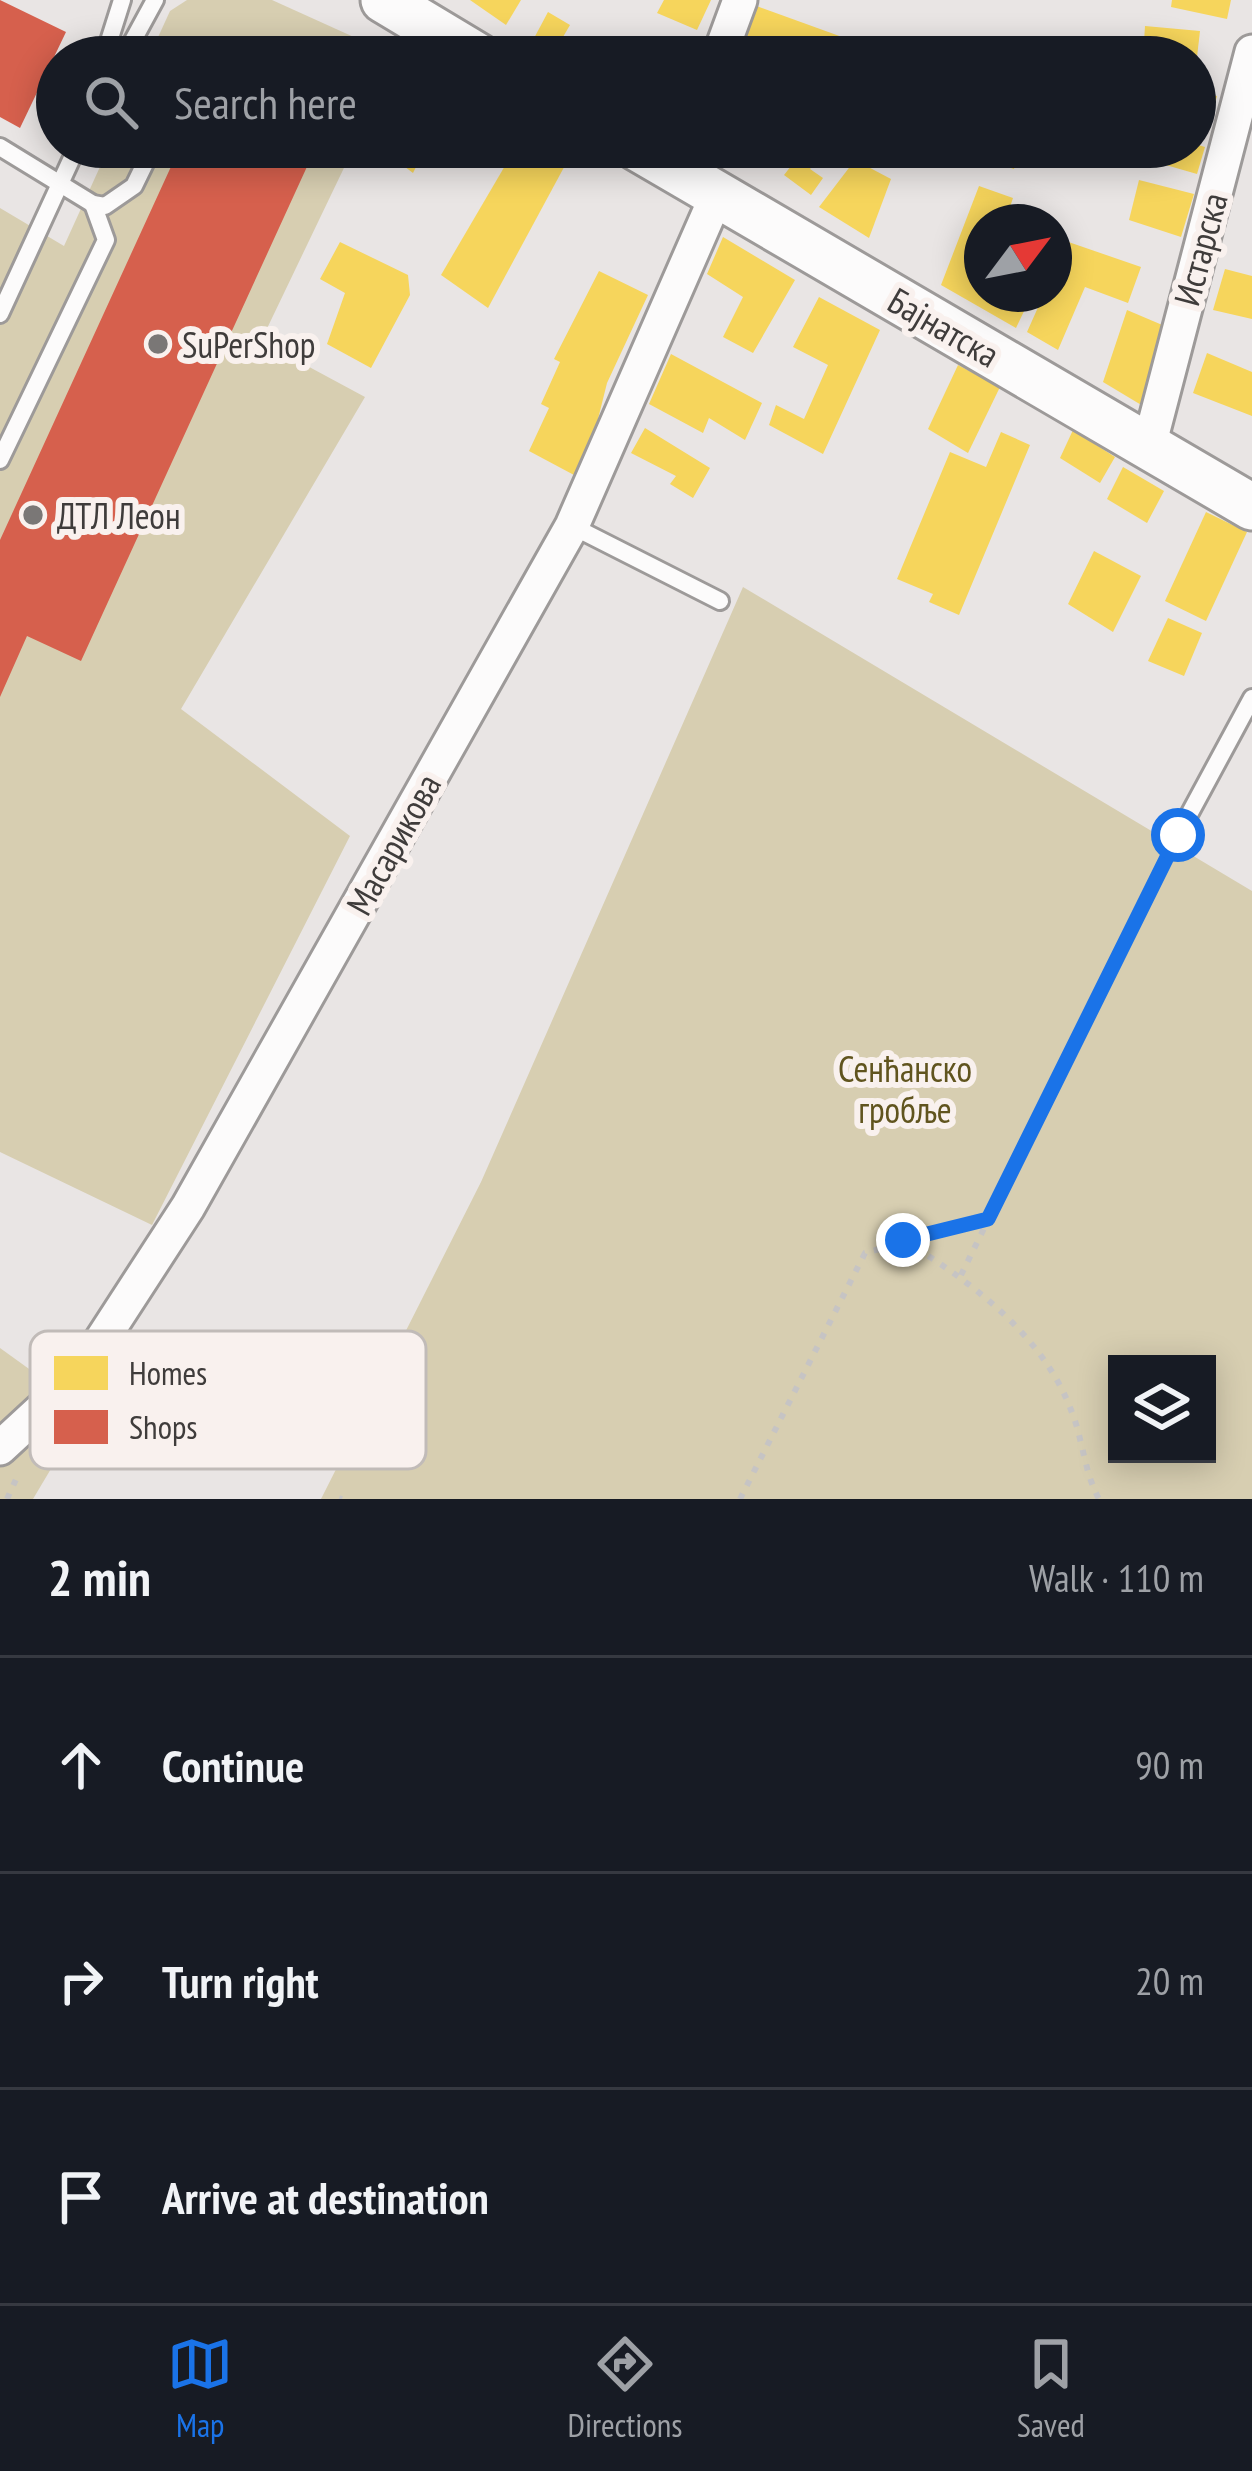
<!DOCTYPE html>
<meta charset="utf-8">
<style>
body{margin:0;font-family:"PT Sans Narrow",sans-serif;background:#20242c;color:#f1f3f6}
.controls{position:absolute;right:36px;bottom:36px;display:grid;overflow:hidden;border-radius:0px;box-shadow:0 6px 30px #0003}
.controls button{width:108px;height:108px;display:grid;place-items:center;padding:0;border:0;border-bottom:3px solid #363941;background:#171b24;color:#f1f3f6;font:60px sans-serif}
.compass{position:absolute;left:964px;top:204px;width:108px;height:108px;border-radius:50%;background:#171b24;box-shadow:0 6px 30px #0003;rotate:58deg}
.stop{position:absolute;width:36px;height:36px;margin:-27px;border:9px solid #1a73e8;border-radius:50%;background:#fff}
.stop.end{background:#1a73e8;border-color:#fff;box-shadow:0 3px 12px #0008}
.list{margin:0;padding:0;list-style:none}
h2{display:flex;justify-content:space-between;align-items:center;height:156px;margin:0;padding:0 48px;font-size:51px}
h2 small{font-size:39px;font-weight:400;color:#9ea1a6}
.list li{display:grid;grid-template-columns:78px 1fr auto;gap:36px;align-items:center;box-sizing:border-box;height:216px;padding:0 48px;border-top:3px solid #363941}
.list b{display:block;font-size:45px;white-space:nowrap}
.list em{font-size:39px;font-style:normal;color:#9ea1a6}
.icon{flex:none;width:66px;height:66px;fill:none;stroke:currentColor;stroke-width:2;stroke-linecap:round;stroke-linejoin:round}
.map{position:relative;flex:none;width:1252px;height:1499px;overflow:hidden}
.search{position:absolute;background:#171b24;box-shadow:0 6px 30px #0003;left:36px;right:36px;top:36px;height:132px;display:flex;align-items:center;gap:30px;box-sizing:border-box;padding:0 42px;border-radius:66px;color:#9ea1a6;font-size:45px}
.sheet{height:804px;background:#171b24}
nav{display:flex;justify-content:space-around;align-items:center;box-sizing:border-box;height:168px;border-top:3px solid #363941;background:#171b24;font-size:33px;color:#9ea1a6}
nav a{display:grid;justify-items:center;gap:6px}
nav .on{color:#1a73e8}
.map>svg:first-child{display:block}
.green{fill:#d7ceb1;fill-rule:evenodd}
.homes{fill:#f6d55c}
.shops{fill:#d6604d}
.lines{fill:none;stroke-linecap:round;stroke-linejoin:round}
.lane-casing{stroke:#9d9a99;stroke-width:22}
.street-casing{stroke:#9d9a99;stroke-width:39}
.secondary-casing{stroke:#9d9a99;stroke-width:51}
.path{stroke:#c6c4c4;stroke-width:6;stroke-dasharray:6 9;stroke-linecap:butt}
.lane{stroke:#fcfbfb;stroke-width:16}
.street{stroke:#fcfbfb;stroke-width:33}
.secondary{stroke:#fcfbfb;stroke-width:45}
.route{stroke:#1a73e8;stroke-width:15}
.poi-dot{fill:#7a7776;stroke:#f9f1ee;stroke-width:4.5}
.labels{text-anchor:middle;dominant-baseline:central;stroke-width:12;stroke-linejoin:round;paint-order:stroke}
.street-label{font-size:36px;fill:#3f3c3b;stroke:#f9f1ee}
.poi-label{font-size:36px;fill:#3f3c3b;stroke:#f9f1ee;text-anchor:start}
.park-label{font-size:36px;fill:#60541e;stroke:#f9f1ee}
.key{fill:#f9f1ee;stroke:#c1bbb8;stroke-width:3}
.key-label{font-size:33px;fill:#3f3c3b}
</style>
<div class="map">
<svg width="1252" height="1499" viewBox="0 0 1252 1499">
<rect width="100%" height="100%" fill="#e9e5e4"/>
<g class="green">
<polygon points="187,0 272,0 398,57 149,57 170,11"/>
<polygon points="109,147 354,147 261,341 365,397 181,709 350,836 152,1225 0,1152 0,208 64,246"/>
<path d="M743 587 1252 891V1499H321L481 1182ZM1207 1364V1454H1117V1364Z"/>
<polygon points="0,1348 86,1410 33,1499 0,1499"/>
</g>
<g class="homes">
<polygon points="470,0 521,0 506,25"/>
<polygon points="664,0 711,0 697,30 657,13"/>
<polygon points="1172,0 1231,0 1227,19 1171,7"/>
<polygon points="751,4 856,42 884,57 761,57 739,51"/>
<polygon points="548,12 570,25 553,54 532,42"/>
<polygon points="1145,26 1200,31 1197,57 1143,57"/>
<polygon points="1101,39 1131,51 1128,57 1095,57"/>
<polygon points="1195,92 1217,96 1208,130 1195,127"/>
<polygon points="1195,144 1205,147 1197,174 1138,157 1140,147"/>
<polygon points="379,147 426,147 413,173"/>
<polygon points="516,147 546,147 569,158 488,308 441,275"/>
<polygon points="806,147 828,147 810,169 823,178 811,195 784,175"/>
<polygon points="977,147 1020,149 1014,169 974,156"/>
<polygon points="855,160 891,179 869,238 819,207"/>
<polygon points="1139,180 1194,194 1181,237 1129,220"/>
<polygon points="979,186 1013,198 1005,222 982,222 982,294 1004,294 1026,307 1016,328 941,285"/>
<polygon points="723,237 795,280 753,353 723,337 743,297 707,274"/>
<polygon points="1054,237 1141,267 1128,303 1085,287 1058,350 1027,332 1044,294 1054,294 1058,261"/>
<polygon points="340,242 408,275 410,295 371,368 327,344 345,293 320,279"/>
<polygon points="1225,269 1252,276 1252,319 1213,310"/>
<polygon points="599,271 648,295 607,383 595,431 574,475 529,451 549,408 541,404 560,362 554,359"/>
<polygon points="819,297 880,330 823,454 769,425 776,405 804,419 828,365 793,347"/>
<polygon points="1127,310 1167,327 1143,406 1103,382"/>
<polygon points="1207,353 1252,372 1252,416 1193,393"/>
<polygon points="671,354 762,403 745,440 709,418 703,433 649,404"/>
<polygon points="958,365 1000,387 968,453 928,429"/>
<polygon points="645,428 710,468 693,498 670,484 676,476 631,453"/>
<polygon points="1073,430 1115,457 1100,483 1060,458"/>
<polygon points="1001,432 1030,445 959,615 929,602 933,594 897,579 950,452 986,467"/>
<polygon points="1123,467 1164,491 1147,523 1107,499"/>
<polygon points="1206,512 1247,532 1206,621 1165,601"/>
<polygon points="1094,551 1141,576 1113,632 1068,604"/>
<polygon points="1168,618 1202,633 1184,676 1148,661"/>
</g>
<g class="shops">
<polygon points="0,0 66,32 20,128 0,117"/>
<polygon points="180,147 316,147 81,661 27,636 0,697 0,540"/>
</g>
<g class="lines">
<defs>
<g id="lane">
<polyline points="104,57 122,0"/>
<polyline points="124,57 155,0"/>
<polyline points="0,147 93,204 105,206 134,186 153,147"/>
<polyline points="0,314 77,147"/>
<polyline points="0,460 106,240 93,204"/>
<polyline points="572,526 720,601"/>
<polyline points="1178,835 1252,698"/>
</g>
<g id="street">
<polyline points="719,57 740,0"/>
<polyline points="1149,446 1252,52"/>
<polyline points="0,1448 79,1375 188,1207 572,526 717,195"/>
</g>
<g id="secondary">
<polyline points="384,0 479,57"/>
<polyline points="636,147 1252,507"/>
</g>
</defs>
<use href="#lane" class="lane-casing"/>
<use href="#street" class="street-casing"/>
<use href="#secondary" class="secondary-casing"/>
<g class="path">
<path d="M903 1240C969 1280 1043 1335 1071 1410 1083 1439 1084 1472 1099 1499"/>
<polyline points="961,1275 1169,854"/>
<polyline points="339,1498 342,1499"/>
<polyline points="7,1499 18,1475"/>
<polyline points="740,1499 865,1253 988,1219"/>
</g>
<use href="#lane" class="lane"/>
<use href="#street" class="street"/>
<use href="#secondary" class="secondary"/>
</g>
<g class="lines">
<polyline class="route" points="903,1240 988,1219 1178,835"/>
</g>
<g class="poi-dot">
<circle cx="158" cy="344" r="12"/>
<circle cx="33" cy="515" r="12"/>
</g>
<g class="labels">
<g class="street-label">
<text transform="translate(1200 249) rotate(-75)">Истарска</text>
<text transform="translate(944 327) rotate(30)">Бајнатска</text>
<text transform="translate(393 844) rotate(-61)">Масарикова</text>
</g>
<g class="poi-label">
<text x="182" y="344">SuPerShop</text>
<text x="57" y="515">ДТЛ Леон</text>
</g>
<g class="park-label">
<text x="905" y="1068">Сенћанско<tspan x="905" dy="41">гробље</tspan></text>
</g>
</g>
<rect x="30" y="1331" width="396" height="138" rx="18" class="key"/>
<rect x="54" y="1356" width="54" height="34" fill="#f6d55c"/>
<rect x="54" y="1410" width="54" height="34" fill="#d6604d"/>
<g class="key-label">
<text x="129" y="1385">Homes</text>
<text x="129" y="1439">Shops</text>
</g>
</svg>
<div class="controls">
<button><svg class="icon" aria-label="layers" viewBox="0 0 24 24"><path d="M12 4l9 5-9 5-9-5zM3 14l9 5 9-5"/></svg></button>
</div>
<svg class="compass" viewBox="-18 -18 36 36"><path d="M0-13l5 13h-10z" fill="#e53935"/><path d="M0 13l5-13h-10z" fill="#9ea1a6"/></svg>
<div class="stop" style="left:1178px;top:835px"></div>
<div class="stop end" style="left:903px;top:1240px"></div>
<div class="search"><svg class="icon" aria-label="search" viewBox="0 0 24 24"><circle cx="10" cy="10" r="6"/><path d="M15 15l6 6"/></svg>Search here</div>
</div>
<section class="sheet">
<h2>2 min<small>Walk · 110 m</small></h2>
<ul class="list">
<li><svg class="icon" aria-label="ahead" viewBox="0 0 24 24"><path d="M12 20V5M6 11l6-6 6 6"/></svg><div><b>Continue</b></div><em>90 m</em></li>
<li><svg class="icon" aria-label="right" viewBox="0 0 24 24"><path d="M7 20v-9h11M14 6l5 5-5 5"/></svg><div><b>Turn right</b></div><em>20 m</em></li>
<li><svg class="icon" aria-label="arrive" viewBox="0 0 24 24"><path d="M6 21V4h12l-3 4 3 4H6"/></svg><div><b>Arrive at destination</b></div></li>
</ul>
</section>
<nav>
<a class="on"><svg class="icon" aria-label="map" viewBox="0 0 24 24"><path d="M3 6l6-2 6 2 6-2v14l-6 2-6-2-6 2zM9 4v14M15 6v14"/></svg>Map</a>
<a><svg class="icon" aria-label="directions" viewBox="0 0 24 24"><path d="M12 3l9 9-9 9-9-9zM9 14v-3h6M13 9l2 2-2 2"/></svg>Directions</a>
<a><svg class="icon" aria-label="saved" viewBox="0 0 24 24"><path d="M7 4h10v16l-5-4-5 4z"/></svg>Saved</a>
</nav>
